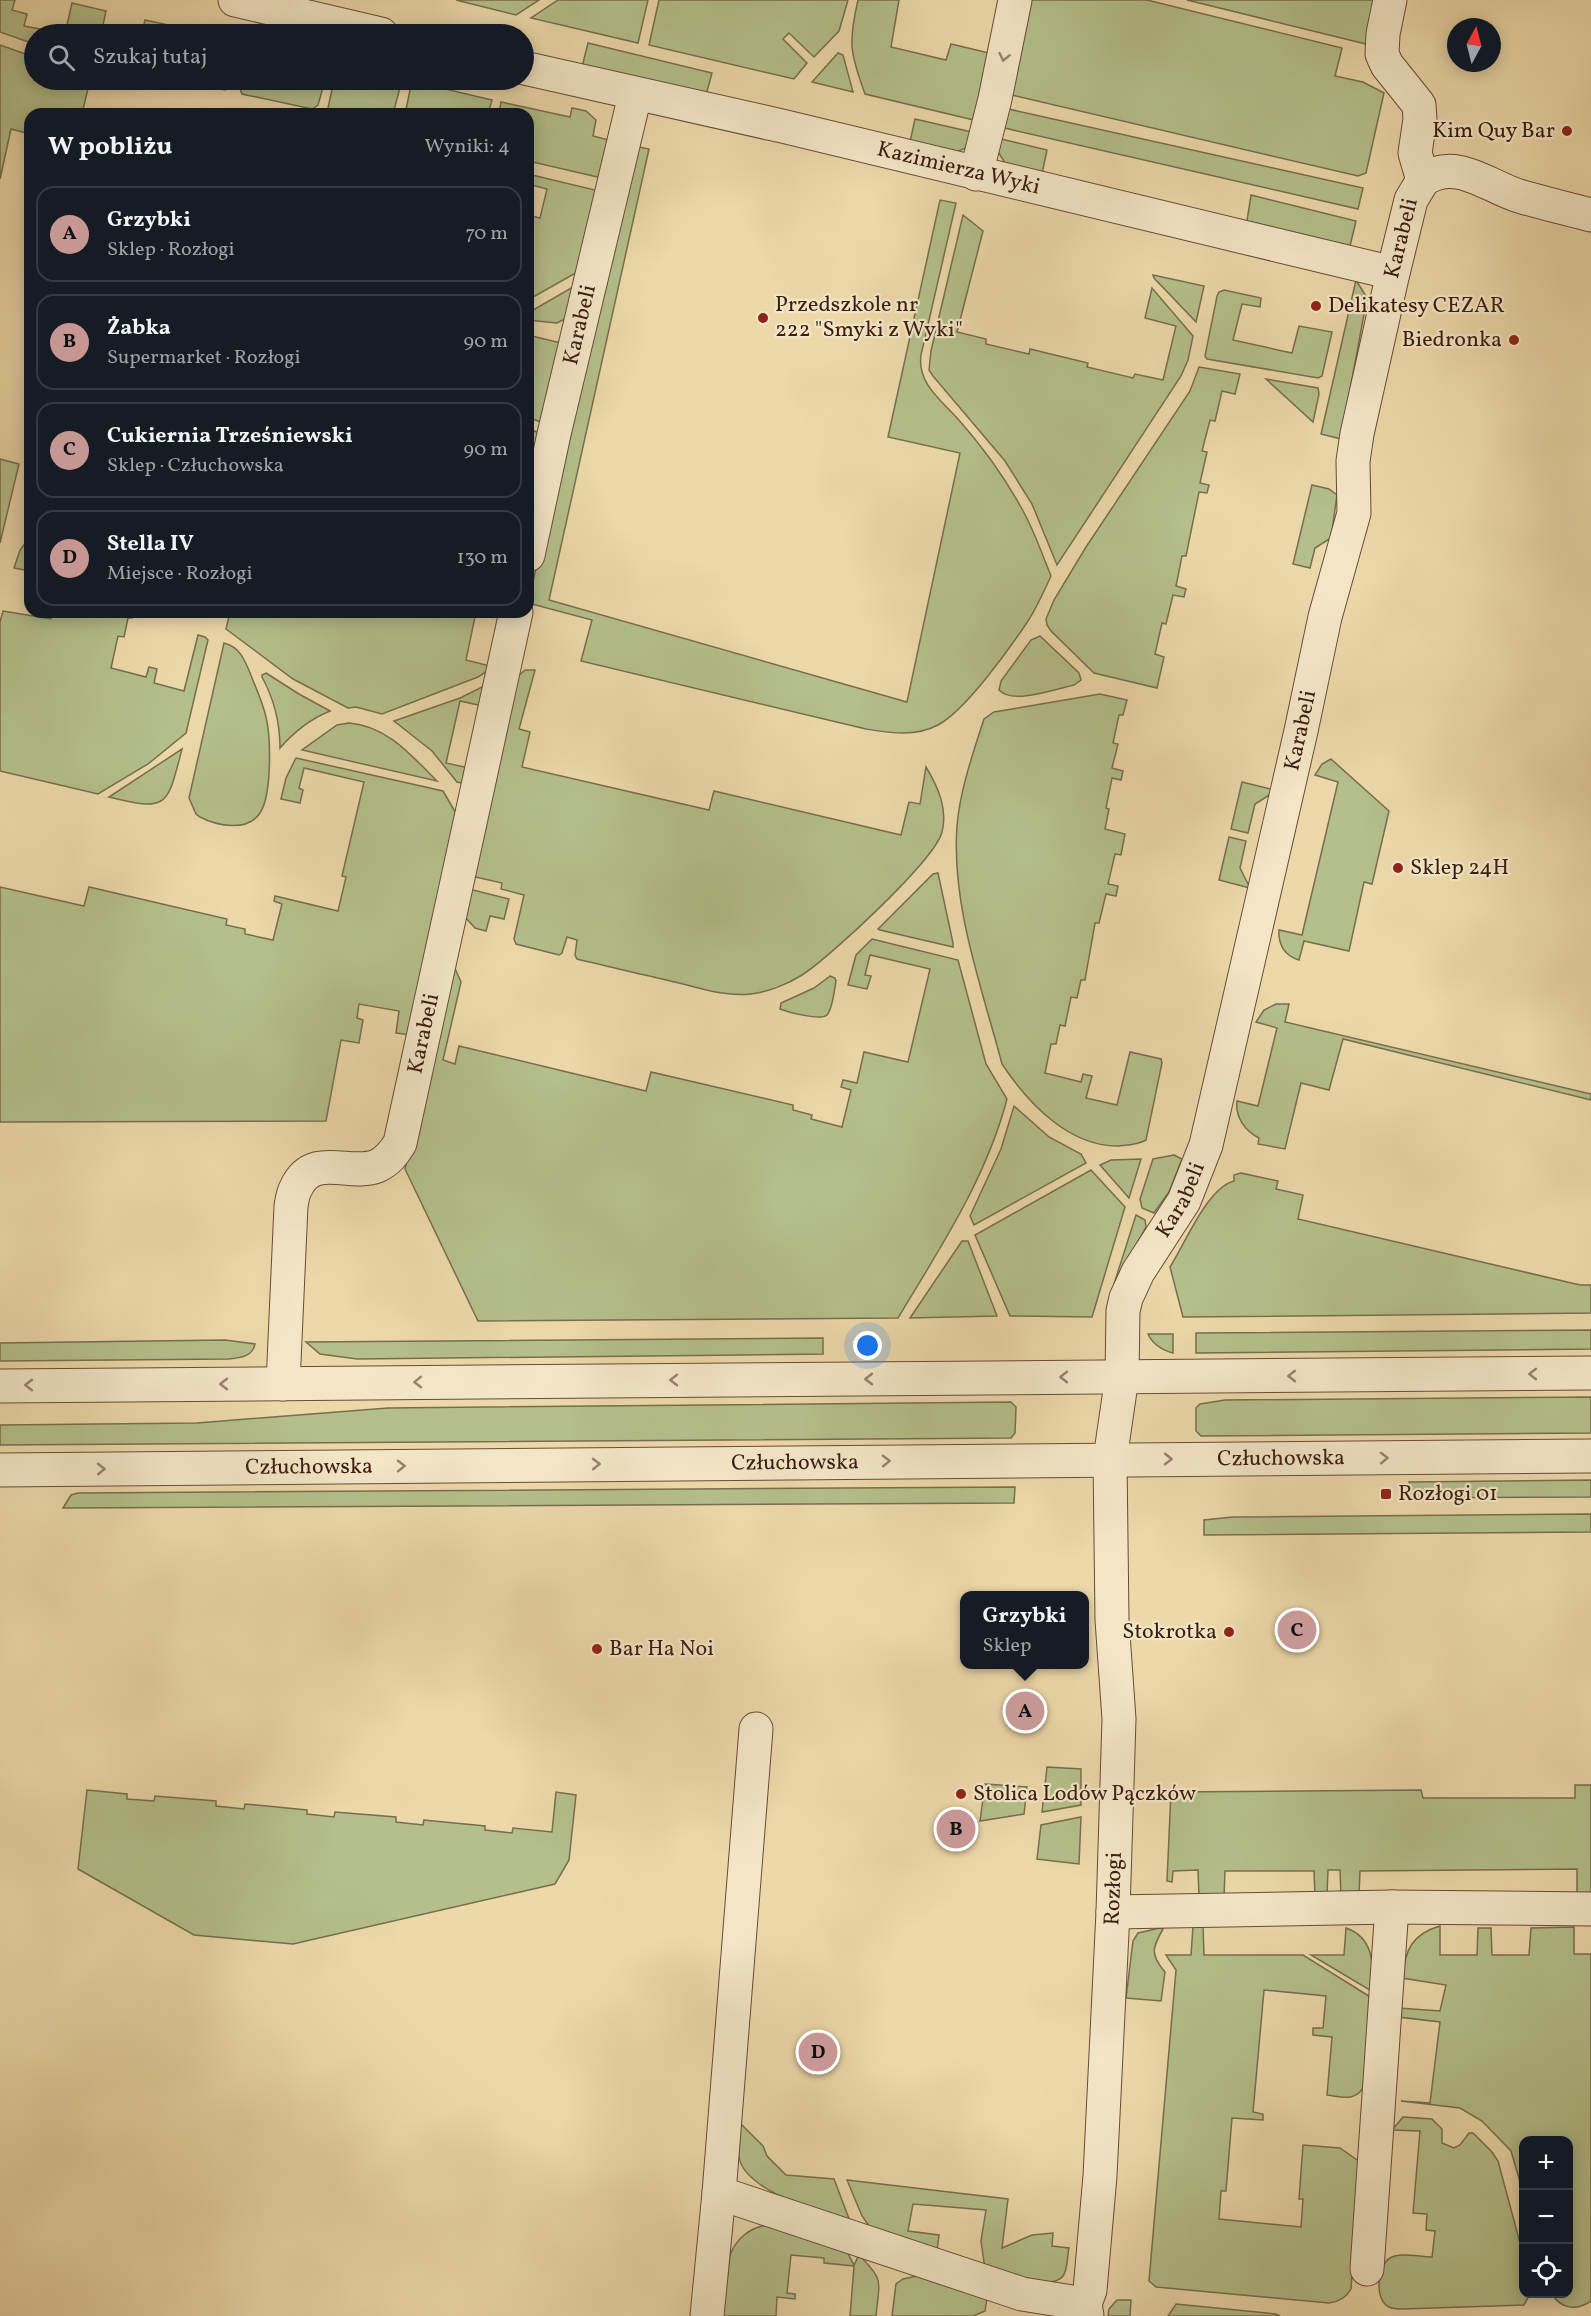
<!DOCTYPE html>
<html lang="pl">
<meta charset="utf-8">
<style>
body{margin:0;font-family:Vollkorn,serif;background:#242831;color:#f1f3f6}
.controls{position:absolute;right:18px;bottom:18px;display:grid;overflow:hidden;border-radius:12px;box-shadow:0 3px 15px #0003}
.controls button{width:54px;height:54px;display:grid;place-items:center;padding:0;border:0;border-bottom:2px solid #363941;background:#171b24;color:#f1f3f6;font:30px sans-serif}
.compass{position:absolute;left:1447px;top:18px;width:54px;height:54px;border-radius:50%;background:#171b24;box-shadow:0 3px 15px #0003;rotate:7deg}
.you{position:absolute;left:868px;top:1346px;width:21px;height:21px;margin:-15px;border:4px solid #fff;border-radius:50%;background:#1a73e8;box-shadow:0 0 0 9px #1a73e833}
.badge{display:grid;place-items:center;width:39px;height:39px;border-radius:50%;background:#c59692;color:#111;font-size:20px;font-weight:700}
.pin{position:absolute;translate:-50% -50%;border:3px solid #fff;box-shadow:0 2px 6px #0006}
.popup{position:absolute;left:960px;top:1591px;width:129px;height:78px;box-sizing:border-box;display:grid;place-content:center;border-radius:12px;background:#171b24;filter:drop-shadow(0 2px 4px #0005);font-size:20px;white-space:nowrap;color:#9ea1a6}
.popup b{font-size:22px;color:#f1f3f6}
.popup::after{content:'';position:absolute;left:50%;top:100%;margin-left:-12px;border:12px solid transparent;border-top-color:#171b24}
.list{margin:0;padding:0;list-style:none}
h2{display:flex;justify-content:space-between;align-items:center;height:78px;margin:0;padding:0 24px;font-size:26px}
h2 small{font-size:20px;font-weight:400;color:#9ea1a6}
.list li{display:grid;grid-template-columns:39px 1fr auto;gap:18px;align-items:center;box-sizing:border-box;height:96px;margin:0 12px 12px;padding:0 12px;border:2px solid #363941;border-radius:18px}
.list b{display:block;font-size:22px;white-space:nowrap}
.list p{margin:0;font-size:20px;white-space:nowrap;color:#9ea1a6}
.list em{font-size:20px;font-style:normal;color:#9ea1a6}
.icon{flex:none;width:33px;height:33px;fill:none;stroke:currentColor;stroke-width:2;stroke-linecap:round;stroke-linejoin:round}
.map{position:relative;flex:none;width:1591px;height:2316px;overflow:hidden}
.search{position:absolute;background:#171b24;box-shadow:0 3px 15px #0003;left:24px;top:24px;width:510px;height:66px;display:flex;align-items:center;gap:15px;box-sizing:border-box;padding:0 21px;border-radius:33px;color:#9ea1a6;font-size:22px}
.panel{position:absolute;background:#171b24;box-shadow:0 3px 15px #0003;left:24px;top:108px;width:510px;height:510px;border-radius:18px}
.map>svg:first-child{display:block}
.green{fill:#b4bf8b;stroke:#786e4e;stroke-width:1.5}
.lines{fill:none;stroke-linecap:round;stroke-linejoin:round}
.minor-casing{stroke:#684c36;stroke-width:35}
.minor{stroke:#f3e6c7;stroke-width:33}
.oneway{stroke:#98826c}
.poi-dot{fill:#8f2418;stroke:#f3e6c7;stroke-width:2}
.labels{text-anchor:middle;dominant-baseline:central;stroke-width:4.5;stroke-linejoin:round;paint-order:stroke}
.poi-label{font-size:22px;fill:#3c1d10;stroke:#f3e6c7;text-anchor:start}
.street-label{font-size:22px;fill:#3c1d10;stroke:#f3e6c7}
</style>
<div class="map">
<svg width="1591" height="2316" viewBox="0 0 1591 2316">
<rect width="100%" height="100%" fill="#ecd8a9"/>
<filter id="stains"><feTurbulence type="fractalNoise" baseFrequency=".00333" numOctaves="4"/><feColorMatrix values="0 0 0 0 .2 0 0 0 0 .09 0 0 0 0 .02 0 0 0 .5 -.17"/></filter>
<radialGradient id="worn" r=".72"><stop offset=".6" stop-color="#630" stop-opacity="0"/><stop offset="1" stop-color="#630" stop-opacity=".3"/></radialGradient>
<g class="green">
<polygon points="0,0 15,0 12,10 27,14 24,26 56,32 55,34 34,34 34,44 0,32"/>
<polygon points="456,0 539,0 516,15"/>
<polygon points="558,0 648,0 638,43 531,18"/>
<polygon points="659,0 848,0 839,31 814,57 789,33 783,39 807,63 794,79 649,45"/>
<path d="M858 0H899L891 47 946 60 951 44 989 53 978 121 865 94C850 53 848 43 858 0Z"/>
<polygon points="1028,0 1147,0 1342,48 1335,76 1363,82 1384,93 1366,173 1358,176 1007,94"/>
<polygon points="1187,0 1377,0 1366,44"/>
<polygon points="72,3 106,11 101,34 65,34"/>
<polygon points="145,20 210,34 142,34"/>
<polygon points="588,43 712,73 706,95 582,67"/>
<polygon points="0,45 34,57 34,80 90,80 82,114 30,114 30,134 11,129 0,179"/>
<polygon points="838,53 843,55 853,92 812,82"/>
<polygon points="177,80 232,80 229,88 225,90"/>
<polygon points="242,80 325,80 318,105 312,109 242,94 240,89"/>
<polygon points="334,80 402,80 393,114 330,114 328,108"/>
<polygon points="412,81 492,100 488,114 405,114"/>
<polygon points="501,102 570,117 572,108 586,111 596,120 593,136 609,140 602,178 528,161 528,114 499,114"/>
<polygon points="1004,108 1363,188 1358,209 1000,127"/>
<polygon points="915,119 976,133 966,148 956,152 910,142"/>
<polygon points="997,138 1047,150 1042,174 1005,163 997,150"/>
<path d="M634 146 649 149 549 600 907 702 960 453 888 437 940 200 956 203 921 355C917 383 941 400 958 419 982 446 1005 478 1022 509 1034 530 1042 554 1051 576 1044 591 1037 607 1028 621 1010 648 966 710 938 725 915 737 891 733 866 729L581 661 592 620 528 603Z"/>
<polygon points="528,174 599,191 581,270 528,300 528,248 533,227 528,225 528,215 540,218 547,189 528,184"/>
<polygon points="1251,195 1356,221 1350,246 1247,221"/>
<polygon points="963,215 983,231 957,332 986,339 986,344 1029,354 1030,349 1088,363 1087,367 1133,378 1135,374 1163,380 1176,326 1145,318 1152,288 1193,336 1188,360 1181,376 1057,565 1032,504 1005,461 933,376 929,370 931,351"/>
<polygon points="1153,275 1204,286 1196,322 1154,278"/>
<polygon points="1356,280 1367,298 1341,439 1321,434"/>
<polygon points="578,284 569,317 557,323 528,320 528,313"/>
<polygon points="1224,290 1261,298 1260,307 1242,304 1233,340 1292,353 1299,326 1332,332 1322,376 1318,378 1207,359 1205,356 1217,296 1219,292"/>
<polygon points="528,335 565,344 545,424 528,417"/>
<polygon points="1199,367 1240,374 1235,394 1222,391 1215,421 1210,420 1202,451 1207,452 1200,483 1209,485 1207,493 1199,492 1186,556 1182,556 1176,586 1186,589 1184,597 1173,595 1166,624 1162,623 1155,654 1164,657 1157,688 1094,673 1051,631 1047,625 1046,619 1054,600 1086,547 1190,391"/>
<polygon points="1266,379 1318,388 1319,394 1313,422"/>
<polygon points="528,428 543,435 528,507"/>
<polygon points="0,459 19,464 0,543"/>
<polygon points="1312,485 1329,489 1337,495 1331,538 1315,548 1310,568 1293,564"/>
<polygon points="30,537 30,571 14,568 20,550"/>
<polygon points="3,611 51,619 53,612 134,612 132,618 128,618 124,637 118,636 111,668 146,677 149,667 157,669 154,683 184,691 198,635 205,637 208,640 186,733 148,764 98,794 0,771 0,622"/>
<polygon points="230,612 476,612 466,660 490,666 489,670 478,677 382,714 356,707 348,708 293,679 226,629"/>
<path d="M1040 636 1079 673 1081 680 1074 685C1056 689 1012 705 999 690L1001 681 1031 640Z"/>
<path d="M224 643C241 647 246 663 252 678 257 690 263 704 266 717 271 738 272 795 260 813 248 832 217 826 200 817L196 814 189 798Z"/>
<path d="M525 670H535L519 729 530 732 522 767 709 810 714 791 901 835 909 802 920 804 926 767C938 787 948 809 942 832 935 860 829 958 802 975 788 984 768 992 751 994 725 997 700 988 675 982 642 974 609 967 577 959L575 955 577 940 567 937 562 953 559 955 516 944 514 939 524 895 501 889 502 883 471 876 516 678Z"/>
<path d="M266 673 299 694 330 711C310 719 294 732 280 748 280 724 274 699 262 677V675Z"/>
<polygon points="482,687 485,687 483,706 460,701 446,763 469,768 466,784 457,782 432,751 394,721 460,698"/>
<path d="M1100 694 1127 700 1123 715H1119L1113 743 1118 744 1112 768 1123 771 1121 780 1112 778 1106 808 1109 809 1105 829 1125 834 1121 855 1115 854 1108 884 1118 886 1116 896 1106 894 1099 923H1095L1085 980H1081L1077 998 1071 997 1065 1026 1060 1025 1056 1044H1051L1045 1073 1081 1082 1083 1074 1092 1076 1086 1098 1117 1105 1130 1052 1161 1059 1162 1063 1146 1140C1137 1145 1129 1145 1119 1146 1069 1147 1028 1103 1002 1064 982 988 951 905 957 826 960 790 973 753 984 719L994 712Z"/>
<path d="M349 723C387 726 411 755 437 781L302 750 337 725Z"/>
<path d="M182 749C167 806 169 812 109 797Z"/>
<polygon points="296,758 443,791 457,815 411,1035 396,1033 399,1011 359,1004 357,1018 363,1020 359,1043 341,1040 326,1121 0,1122 0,887 84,906 89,887 227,919 226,925 245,929 245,934 273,940 282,904 274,901 275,896 338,911 346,877 342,876 364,782 304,768 299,788 303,790 300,803 281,799 286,778"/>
<path d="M1331 759 1389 811 1372 884 1364 882 1349 951 1304 941 1299 960C1285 956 1278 945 1279 930L1302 935 1338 782 1315 775 1322 764Z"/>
<polygon points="1242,782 1271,789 1271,794 1255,804 1248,833 1231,829"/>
<polygon points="1229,837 1246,841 1240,868 1250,888 1219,880"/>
<polygon points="938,873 953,943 953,947 880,930 878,929 933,874"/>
<polygon points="469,889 509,899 504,919 490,916 486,931 475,928 465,917"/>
<path d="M872 939 958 960 986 1064 1007 1099C986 1179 940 1248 898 1318L478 1321 405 1169 449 967 454 966 461 982 443 1060 455 1064 459 1046 646 1091 651 1072 793 1105V1110L812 1115 811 1119 842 1127 851 1090 841 1087 843 1080 857 1083 864 1052 908 1062 930 969 870 955 865 975 871 976 867 989 848 985 856 955Z"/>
<path d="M830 976 835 978 836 981C834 991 833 1008 827 1015 821 1021 788 1012 780 1009L781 1003 814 988Z"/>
<path d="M1276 1004H1289L1285 1022 1591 1094V1100L1343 1039 1329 1090 1301 1083 1285 1149 1258 1144 1259 1138C1245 1131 1235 1117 1237 1101L1258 1106 1277 1028 1256 1022 1264 1010Z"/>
<polygon points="1014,1106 1049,1137 1081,1154 1086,1163 974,1225 970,1216 1001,1149"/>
<polygon points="1174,1155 1182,1159 1169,1192 1154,1213 1142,1208 1140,1199 1153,1159"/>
<polygon points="1141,1159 1129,1198 1100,1165 1111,1160"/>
<polygon points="1091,1170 1125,1207 1092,1317 1010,1316 975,1235"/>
<path d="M1241 1173 1278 1181 1276 1189 1303 1195 1298 1219 1580 1285H1591V1313L1183 1317 1170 1267C1185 1244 1207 1188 1234 1181V1175Z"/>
<polygon points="1136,1215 1145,1220 1146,1227 1114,1284"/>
<polygon points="962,1241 968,1241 997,1316 910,1318"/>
<polygon points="1591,1330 1591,1349 1196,1353 1196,1333"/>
<path d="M1148 1334H1173V1353C1162 1350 1153 1345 1148 1334Z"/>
<polygon points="823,1338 823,1354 357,1359 320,1354 306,1342"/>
<path d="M225 1340 255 1344C253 1356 241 1358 229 1359L0 1361V1343Z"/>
<polygon points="1591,1397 1591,1433 1201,1436 1196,1431 1196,1408 1200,1404 1225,1400"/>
<polygon points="1011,1402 1016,1407 1015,1433 1011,1438 0,1445 0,1425 197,1423 388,1408"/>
<polygon points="1591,1480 1591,1497 1409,1498 1409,1482"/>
<polygon points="1015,1487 1014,1503 63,1508 71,1495 78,1493"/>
<polygon points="1591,1514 1591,1532 1204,1535 1204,1520 1233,1517"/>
<polygon points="1047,1767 1081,1769 1081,1805 1042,1812"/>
<polygon points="985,1784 1027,1787 1024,1814 980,1821"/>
<polygon points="1575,1785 1591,1785 1591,1898 1577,1895 1577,1869 1360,1871 1359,1895 1341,1896 1340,1870 1328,1870 1327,1896 1315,1896 1314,1871 1225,1871 1224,1896 1199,1897 1198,1870 1173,1871 1172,1882 1167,1881 1171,1792 1421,1790 1423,1798 1575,1798"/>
<polygon points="87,1790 127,1794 127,1799 154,1801 155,1796 216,1801 216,1806 244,1809 245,1804 307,1810 307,1814 334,1817 335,1812 396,1817 396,1822 423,1825 424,1820 485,1826 485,1830 512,1833 513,1828 552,1832 556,1792 576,1795 569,1860 555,1884 293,1944 194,1935 78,1869"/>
<polygon points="1081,1817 1079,1864 1037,1859 1041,1825"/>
<path d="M1193 1926H1203L1204 1955H1303L1372 1998 1364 2086C1356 2102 1342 2097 1327 2095L1332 2037 1313 2035V2028H1323L1326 1996 1264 1990 1253 2112 1263 2114V2120L1232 2118 1226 2191H1221L1219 2219 1301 2227 1303 2199H1299L1303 2145 1340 2148 1360 2162 1351 2289C1346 2298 1339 2302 1329 2303L1156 2287 1149 2281 1176 1970 1166 1955H1191Z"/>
<path d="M1440 1926V1955H1477L1478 1928H1491L1492 1955H1529L1531 1928 1574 1927V1954H1591V2301C1576 2311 1561 2309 1552 2294H1568V2140H1524L1523 2192 1511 2151 1482 2121 1460 2108 1401 2101 1430 2103 1440 2022 1398 2017 1399 2008 1440 2011 1446 1985 1402 1978C1405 1950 1412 1934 1440 1926Z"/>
<path d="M1160 1928 1163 1929C1152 1948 1150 1954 1165 1972L1161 2001 1126 1998 1133 1941 1138 1933Z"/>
<path d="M1346 1928C1375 1938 1373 1966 1373 1992L1311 1955H1344Z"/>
<path d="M1403 2117 1432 2119 1442 2129V2143L1454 2148 1460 2145 1469 2133H1473L1492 2152 1498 2161 1523 2254 1524 2294H1530L1524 2305 1403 2309C1399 2309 1393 2309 1389 2307 1374 2300 1377 2266 1390 2258 1400 2252 1420 2257 1432 2257L1435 2231 1426 2230 1427 2214 1413 2213 1420 2131 1392 2130Z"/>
<path d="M741 2124 763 2146 767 2156 786 2175 834 2179 851 2224C823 2213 744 2191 739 2157 737 2147 740 2135 741 2124Z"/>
<path d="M847 2180 1008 2199 1002 2248 1032 2235 1053 2233 1052 2246 1069 2248C1067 2257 1068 2269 1063 2276 1052 2292 1001 2273 985 2269L981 2241 986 2210 913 2204 908 2231 939 2235 937 2251 872 2230 862 2216Z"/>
<path d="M768 2225 846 2250 854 2265 859 2255C885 2281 879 2281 876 2316H850L854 2266 824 2263V2258L791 2255 787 2293 795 2294V2299L777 2297 776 2316H723L730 2255C736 2239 750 2227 768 2225Z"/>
<polygon points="917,2276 987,2298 985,2311 973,2316 892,2316 896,2284 903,2279"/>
<polygon points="1117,2300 1131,2300 1130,2316 1108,2316 1109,2309"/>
<polygon points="1176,2304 1276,2314 1280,2316 1168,2316"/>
</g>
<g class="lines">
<defs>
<g id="minor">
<polyline points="235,0 381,34"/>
<path id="s1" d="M524 68 782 126 1393 273"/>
<polyline points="976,174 995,99 1015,0"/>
<path d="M1423 180C1456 157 1487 186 1519 196 1543 203 1567 209 1591 215"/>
<path id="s2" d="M528 555 554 434 635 95"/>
<path id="s3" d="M283 1384 291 1206C292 1200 293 1193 296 1188 313 1151 350 1177 377 1166 388 1161 394 1153 400 1143L516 612"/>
<polyline points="0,1386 1591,1373"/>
<path id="s4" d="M0 1470 1591 1456"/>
<polyline points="1113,1912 1392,1907 1591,1909"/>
<polyline points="719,2193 1022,2294 1085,2304"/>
<polyline points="1367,2269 1392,1907"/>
<polyline points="707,2316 719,2193 756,1729"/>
<path id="s5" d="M1087 2316 1085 2304 1090 2290 1100 2176 1113 1912 1119 1719 1112 1620 1110 1459 1122 1377 1123 1311 1126 1298 1138 1272 1184 1201 1206 1145 1301 731 1325 617 1354 513 1353 461 1357 434 1393 273 1411 200 1423 180 1415 153 1420 119 1419 105 1387 65 1382 54 1383 34 1390 0"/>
</g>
</defs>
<use href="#minor" class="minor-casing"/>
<use href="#minor" class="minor"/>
</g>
<defs><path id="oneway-chevron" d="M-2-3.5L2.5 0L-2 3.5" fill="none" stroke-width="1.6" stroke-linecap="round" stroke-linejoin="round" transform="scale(1.5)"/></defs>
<g class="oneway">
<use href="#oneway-chevron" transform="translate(1004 57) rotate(102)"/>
<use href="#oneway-chevron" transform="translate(1533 1374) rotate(180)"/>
<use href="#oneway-chevron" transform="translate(1292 1376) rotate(180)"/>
<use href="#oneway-chevron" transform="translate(1064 1377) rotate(180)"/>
<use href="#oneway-chevron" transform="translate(869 1379) rotate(180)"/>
<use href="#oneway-chevron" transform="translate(674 1380) rotate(180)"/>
<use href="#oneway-chevron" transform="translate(418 1382) rotate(179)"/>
<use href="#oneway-chevron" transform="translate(224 1384) rotate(180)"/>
<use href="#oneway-chevron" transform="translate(29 1385) rotate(180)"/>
<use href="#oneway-chevron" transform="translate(1384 1458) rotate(-1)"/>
<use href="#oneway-chevron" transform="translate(1168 1459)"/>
<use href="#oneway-chevron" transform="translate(886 1461) rotate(-1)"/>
<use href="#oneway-chevron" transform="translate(596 1464) rotate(-1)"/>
<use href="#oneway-chevron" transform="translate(401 1466) rotate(-1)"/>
<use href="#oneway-chevron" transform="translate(101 1469) rotate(-1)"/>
</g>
<g class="poi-dot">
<circle cx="1567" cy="131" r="6"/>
<circle cx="1316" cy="306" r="6"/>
<circle cx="763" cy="318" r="6"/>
<circle cx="1514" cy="340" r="6"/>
<circle cx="1398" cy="868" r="6"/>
<rect x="1380" y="1488" width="12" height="12" rx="3"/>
<circle cx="1229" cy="1632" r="6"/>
<circle cx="597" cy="1649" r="6"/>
<circle cx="961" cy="1794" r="6"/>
</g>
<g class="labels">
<g class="poi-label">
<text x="1555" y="131" text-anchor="end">Kim Quy Bar</text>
<text x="775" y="305">Przedszkole nr<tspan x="775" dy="25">222 "Smyki z Wyki"</tspan></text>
<text x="1328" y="306">Delikatesy CEZAR</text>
<text x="1502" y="340" text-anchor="end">Biedronka</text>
<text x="1410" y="868">Sklep 24H</text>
<text x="1398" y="1494">Rozłogi 01</text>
<text x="1217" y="1632" text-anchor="end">Stokrotka</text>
<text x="609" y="1649">Bar Ha Noi</text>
<text x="973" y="1794">Stolica Lodów Pączków</text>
</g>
<g class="street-label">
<text stroke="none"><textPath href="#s1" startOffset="446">Kazimierza Wyki</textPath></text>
<text stroke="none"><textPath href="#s5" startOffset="2124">Karabeli</textPath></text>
<text stroke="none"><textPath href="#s2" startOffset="236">Karabeli</textPath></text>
<text stroke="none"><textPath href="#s5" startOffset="1620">Karabeli</textPath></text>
<text stroke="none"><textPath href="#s3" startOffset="432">Karabeli</textPath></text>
<text stroke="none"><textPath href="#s5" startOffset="1134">Karabeli</textPath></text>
<text stroke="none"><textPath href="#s4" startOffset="1281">Człuchowska</textPath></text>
<text stroke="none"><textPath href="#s4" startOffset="795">Człuchowska</textPath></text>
<text stroke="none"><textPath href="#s4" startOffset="309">Człuchowska</textPath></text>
<text stroke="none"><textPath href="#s5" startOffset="429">Rozłogi</textPath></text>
</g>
</g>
<rect width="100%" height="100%" filter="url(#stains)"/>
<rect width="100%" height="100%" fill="url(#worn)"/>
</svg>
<div class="controls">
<button>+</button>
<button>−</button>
<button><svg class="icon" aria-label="locate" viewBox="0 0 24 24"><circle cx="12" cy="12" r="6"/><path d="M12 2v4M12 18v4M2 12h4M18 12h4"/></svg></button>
</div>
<svg class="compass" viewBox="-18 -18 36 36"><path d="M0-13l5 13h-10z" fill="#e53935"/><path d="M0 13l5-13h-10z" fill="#9ea1a6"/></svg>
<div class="you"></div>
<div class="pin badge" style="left:1025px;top:1711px">A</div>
<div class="popup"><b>Grzybki</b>Sklep</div>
<div class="pin badge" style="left:956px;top:1829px">B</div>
<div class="pin badge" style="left:1297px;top:1630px">C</div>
<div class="pin badge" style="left:818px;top:2052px">D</div>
<div class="search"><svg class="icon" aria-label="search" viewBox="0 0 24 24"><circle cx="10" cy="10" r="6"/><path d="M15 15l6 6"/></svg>Szukaj tutaj</div>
<section class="panel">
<h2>W pobliżu<small>Wyniki: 4</small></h2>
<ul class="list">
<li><span class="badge">A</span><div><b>Grzybki</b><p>Sklep · Rozłogi</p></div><em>70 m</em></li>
<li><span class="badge">B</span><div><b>Żabka</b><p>Supermarket · Rozłogi</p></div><em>90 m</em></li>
<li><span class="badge">C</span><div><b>Cukiernia Trześniewski</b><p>Sklep · Człuchowska</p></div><em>90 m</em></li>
<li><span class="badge">D</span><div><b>Stella IV</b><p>Miejsce · Rozłogi</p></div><em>130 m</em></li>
</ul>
</section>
</div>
